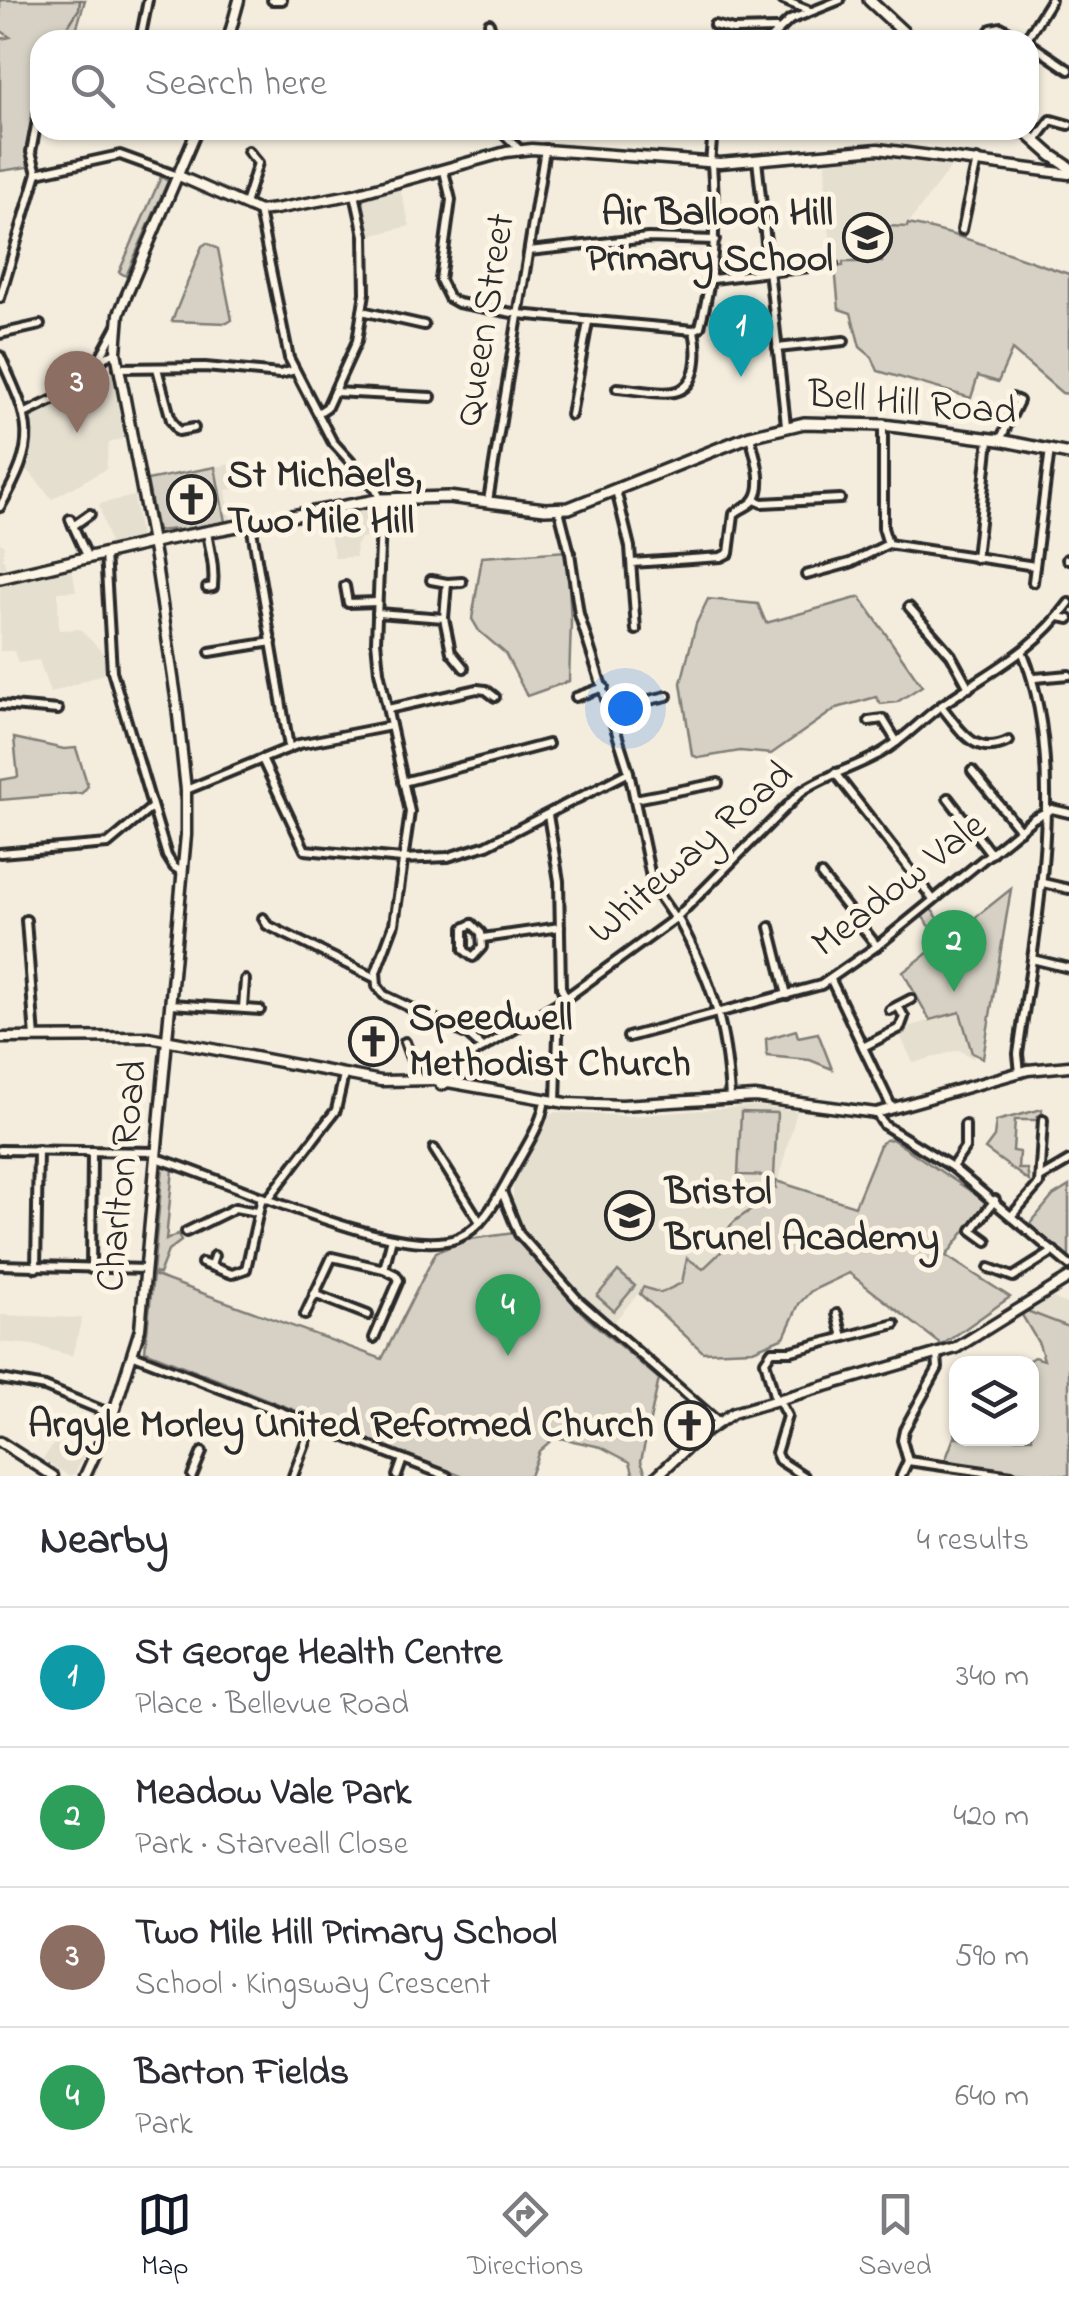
<!DOCTYPE html>
<meta charset="utf-8">
<style>
body{margin:0;font-family:"Indie Flower",sans-serif;background:#f7f7f7;color:#2b2b33}
.controls{position:absolute;right:30px;bottom:30px;display:grid;overflow:hidden;border-radius:20px;box-shadow:0 2px 8px #0004}
.controls button{width:90px;height:90px;display:grid;place-items:center;padding:0;border:0;border-bottom:2px solid #e1e1e2;background:#fff;color:#2b2b33;font:50px sans-serif}
.you{position:absolute;left:625px;top:708px;width:35px;height:35px;margin:-25px;border:8px solid #fff;border-radius:50%;background:#1a73e8;box-shadow:0 0 0 15px #1a73e833}
.badge{display:grid;place-items:center;width:65px;height:65px;border-radius:50%;background:#111827;color:#fff;font-size:32px;font-weight:700}
.pin{position:absolute;translate:-50% -82px;filter:drop-shadow(0 2px 5px #0008)}
.pin::after{content:'';position:absolute;top:52px;width:35px;height:30px;background:inherit;clip-path:polygon(0 0,100% 0,50% 100%)}
.list{margin:0;padding:0;list-style:none}
h2{display:flex;justify-content:space-between;align-items:center;height:130px;margin:0;padding:0 40px;font-size:42px}
h2 small{font-size:32px;font-weight:400;color:#7c7c81}
.list li{display:grid;grid-template-columns:65px 1fr auto;gap:30px;align-items:center;box-sizing:border-box;height:140px;padding:0 40px;border-top:2px solid #e1e1e2}
.list b{display:block;font-size:38px;white-space:nowrap}
.list p{margin:0;font-size:32px;white-space:nowrap;color:#7c7c81}
.list em{font-size:32px;font-style:normal;color:#7c7c81}
.icon{flex:none;width:55px;height:55px;fill:none;stroke:currentColor;stroke-width:2;stroke-linecap:round;stroke-linejoin:round}
.map{position:relative;flex:none;width:1069px;height:1476px;overflow:hidden}
.search{position:absolute;background:#fff;box-shadow:0 2px 8px #0004;left:30px;right:30px;top:30px;height:110px;display:flex;align-items:center;gap:25px;box-sizing:border-box;padding:0 35px;border-radius:30px;color:#7c7c81;font-size:38px}
.sheet{height:690px;background:#fff}
nav{display:flex;justify-content:space-around;align-items:center;box-sizing:border-box;height:140px;border-top:2px solid #e1e1e2;background:#fff;font-size:28px;color:#7c7c81}
nav a{display:grid;justify-items:center;gap:5px}
nav .on{color:#111827}
.map>svg:first-child{display:block}
.built{fill:#e5dfd0}
.green{fill:#d6d1c4;stroke:#807e78;stroke-width:2.5}
.lines{fill:none;stroke-linecap:round;stroke-linejoin:round}
.stream{stroke:#7a7771;stroke-width:2.5}
.minor-casing{stroke:#2b2b2b;stroke-width:14}
.tertiary-casing{stroke:#2b2b2b;stroke-width:15}
.secondary-casing{stroke:#2b2b2b;stroke-width:15}
.primary-casing{stroke:#2b2b2b;stroke-width:16}
.minor{stroke:#fcf5e5;stroke-width:6}
.tertiary{stroke:#fcf5e5;stroke-width:8}
.secondary{stroke:#fcf5e5;stroke-width:8}
.primary{stroke:#fcf5e5;stroke-width:9}
.labels{text-anchor:middle;dominant-baseline:central;stroke-width:10;stroke-linejoin:round;paint-order:stroke}
.poi-label{font-size:40px;font-weight:bold;fill:#2b2b2b;stroke:#fcf5e5;text-anchor:start}
.street-label{font-size:40px;fill:#2b2b2b;stroke:#fcf5e5}
</style>
<div class="map">
<svg width="1069" height="1476" viewBox="0 0 1069 1476">
<rect width="100%" height="100%" fill="#f4edde"/>
<filter id="ink" filterUnits="userSpaceOnUse"><feTurbulence type="fractalNoise" baseFrequency=".01" numOctaves="2"/><feDisplacementMap in="SourceGraphic" scale="20" xChannelSelector="R" yChannelSelector="G"/><feConvolveMatrix kernelMatrix="1 2 1 2 8 2 1 2 1" color-interpolation-filters="sRGB"/></filter>
<g filter="url(#ink)">
<g class="built">
<polygon points="870,156 953,164 908,224 898,328 839,309 828,220 808,221 805,200 825,198 826,158"/>
<polygon points="400,189 410,226 369,236 362,200"/>
<polygon points="100,372 112,373 124,438 109,443 106,469 52,499 27,469 32,416 77,394"/>
<polygon points="248,461 253,485 226,490 231,521 225,522 215,467"/>
<polygon points="134,496 140,539 110,545 99,504"/>
<polygon points="375,505 373,537 361,538 356,545 356,557 335,558 325,514"/>
<polygon points="0,543 4,545 3,558 10,581 72,567 76,591 58,592 59,630 80,629 107,657 109,672 50,693 39,660 18,663 14,651 0,651"/>
<polygon points="960,1011 974,1059 959,1050 913,1063 900,1035 905,1028"/>
<polygon points="754,1106 797,1111 776,1188 753,1209 730,1222 724,1232 723,1250 703,1269 662,1293 643,1288 613,1323 584,1299 522,1226 513,1201 513,1179 548,1117 555,1112 630,1116"/>
<polygon points="1051,1297 1069,1305 1069,1327 1027,1311"/>
<polygon points="1,1315 82,1318 72,1356 33,1345 1,1342"/>
<polygon points="56,1441 84,1455 74,1475 69,1476 43,1459"/>
</g>
<g class="green">
<polygon points="0,0 85,0 76,30 60,40 40,40 38,92 26,150 28,167 0,171 0,39 10,37 0,30"/>
<polygon points="161,177 168,181 126,276 119,272"/>
<path d="M908 224C963 234 1015 257 1069 274V394L1062 393 1012 350 998 382 978 376 971 398 878 371 872 357 860 347 851 313 839 309 835 267 843 266V262H882L888 226 907 227Z"/>
<polygon points="207,243 218,249 232,320 227,323 172,321 202,246"/>
<polygon points="215,467 225,522 177,531 176,529 157,531 147,480"/>
<polygon points="567,551 571,622 569,681 527,696 505,653 479,631 472,619 482,557"/>
<polygon points="860,597 922,686 897,702 881,704 876,697 837,708 771,754 740,751 699,758 692,755 681,683 696,624 708,599 758,604 766,623"/>
<polygon points="14,738 64,749 76,748 88,786 82,793 0,800 0,780 18,777"/>
<polygon points="1011,889 983,1058 972,1053 960,1012 930,1020 903,972 942,942 922,916 931,909 952,936"/>
<polygon points="796,1030 798,1037 818,1033 832,1069 810,1060 767,1056 766,1039"/>
<polygon points="1042,1109 1042,1115 1038,1116 1042,1120 1015,1120 1013,1151 1019,1152 1018,1169 1027,1169 1029,1181 985,1149 994,1137 996,1121"/>
<polygon points="741,1112 777,1113 774,1176 738,1175"/>
<path d="M892 1139 987 1202 946 1256 1010 1297 942 1345 849 1273 811 1291 799 1304 784 1337 753 1350 703 1352 640 1294 643 1287 661 1293 682 1283 687 1258 703 1269 723 1250C724 1226 733 1221 753 1209V1199L761 1189 776 1188V1181L855 1206 880 1145 885 1140Z"/>
<polygon points="163,1166 173,1169 166,1240 178,1234 181,1241 168,1251 159,1274 153,1273"/>
<polygon points="1069,1186 1069,1258 1029,1225 1053,1196"/>
<polygon points="514,1233 586,1317 659,1379 641,1461 647,1476 634,1476 630,1462 601,1447 555,1437 539,1451 530,1476 461,1476 145,1351 153,1275 382,1359 436,1252 470,1239"/>
<polygon points="618,1271 635,1286 614,1311 597,1296"/>
<polygon points="1027,1311 1069,1327 1069,1476 944,1464 956,1432 956,1438 1032,1438 1032,1364 1024,1363 1034,1357 1044,1360 1039,1344 1022,1315"/>
</g>
<g class="lines">
<polyline class="stream" points="65,31 79,9 80,0"/>
<defs>
<g id="minor">
<polyline points="272,0 282,0"/>
<polyline points="783,0 810,11"/>
<polyline points="489,23 494,40"/>
<polyline points="714,25 733,30 776,29"/>
<polyline points="605,37 606,40"/>
<polyline points="140,40 148,0"/>
<polyline points="769,40 790,20 840,0"/>
<polyline points="983,40 991,29 1001,27 1024,40"/>
<polyline points="1026,40 1051,0"/>
<polyline points="1029,43 1069,70"/>
<polyline points="500,130 520,150"/>
<polyline points="1035,141 1051,120 1069,125"/>
<polyline points="757,160 786,425"/>
<polyline points="710,163 713,130"/>
<polyline points="444,171 451,200 440,280 449,298 458,303 518,314 694,330"/>
<polyline points="37,173 120,155 178,176"/>
<polyline points="37,173 31,152 40,104"/>
<polyline points="245,204 258,163 248,151"/>
<polyline points="259,211 289,358 332,441 376,490 381,500"/>
<polyline points="962,230 977,160"/>
<polyline points="529,251 648,238 715,240"/>
<polyline points="713,279 833,264"/>
<polyline points="0,298 37,173"/>
<polyline points="362,311 424,325"/>
<polyline points="0,334 40,325"/>
<polyline points="777,348 844,341"/>
<path d="M0 356C31 424 39 439 0 507"/>
<polyline points="97,363 117,326"/>
<polyline points="118,368 205,367 280,374 295,370"/>
<polyline points="157,368 171,420 178,431 194,428"/>
<path d="M617 388C634 389 657 395 674 392 700 387 698 349 694 330L700 327C716 267 716 225 712 163"/>
<polyline points="334,392 431,397"/>
<polyline points="26,413 72,391 105,357 116,352"/>
<polyline points="318,413 327,407 357,341 365,293 364,235 355,194"/>
<polyline points="571,415 588,322"/>
<polyline points="883,425 883,528 888,544"/>
<polyline points="1000,440 1019,401 1012,398"/>
<polyline points="616,490 630,547 636,630"/>
<polyline points="382,499 376,641 379,671 410,812 394,924 376,972 377,986 384,995 468,1035 483,1048"/>
<polyline points="755,500 762,503 840,499"/>
<polyline points="488,501 545,149"/>
<polyline points="559,510 570,553 579,614 629,772 653,887 675,919"/>
<polyline points="70,519 88,558"/>
<polyline points="251,524 289,747"/>
<polyline points="73,526 90,514"/>
<polyline points="888,544 1035,566"/>
<polyline points="105,553 112,671 167,856 174,867 182,872"/>
<polyline points="976,558 989,439"/>
<polyline points="1067,559 1069,559"/>
<path d="M632 563 721 557 729 553 734 514C740 508 750 506 754 500 766 485 754 452 750 436"/>
<polyline points="806,575 850,563 888,544"/>
<polyline points="431,580 447,583 462,582"/>
<polyline points="1033,582 1050,449"/>
<polyline points="345,586 348,603 377,602"/>
<path d="M207 588 213 587C215 566 210 552 207 532"/>
<polyline points="909,607 951,655 969,688"/>
<polyline points="377,613 444,618 451,652 464,668"/>
<polyline points="1059,617 1069,619"/>
<polyline points="444,618 447,583"/>
<polyline points="210,652 272,642"/>
<polyline points="1035,678 1069,675"/>
<polyline points="576,697 604,687"/>
<polyline points="0,705 58,710"/>
<path d="M941 706C961 730 974 758 1009 741"/>
<polyline points="388,709 477,689 486,690 495,697"/>
<polyline points="609,709 667,696"/>
<polyline points="869,721 883,719 897,742"/>
<polyline points="262,759 305,850 402,859 448,857 487,845 629,772"/>
<polyline points="972,771 1020,830"/>
<polyline points="835,773 933,899"/>
<polyline points="403,782 548,744"/>
<polyline points="186,790 299,744 391,726"/>
<polyline points="948,798 991,854"/>
<polyline points="635,799 718,783"/>
<polyline points="1052,809 1069,813"/>
<polyline points="548,815 559,881 561,987 566,998"/>
<polyline points="0,853 108,844 151,808"/>
<polyline points="821,875 877,946"/>
<polyline points="1043,883 1069,889"/>
<path d="M677 917C712 982 726 1023 730 1098"/>
<polyline points="263,918 267,925 375,978"/>
<polyline points="26,920 35,1038"/>
<polygon points="472,924 481,933 482,947 473,957 464,950 464,928"/>
<polyline points="770,927 787,995"/>
<polyline points="483,938 560,927"/>
<polyline points="1032,959 1069,968"/>
<polyline points="831,980 892,1108"/>
<polyline points="171,1004 260,1010"/>
<polyline points="243,1008 245,980"/>
<polyline points="890,1010 911,999"/>
<polyline points="628,1037 821,985 877,946 1034,818 1052,809"/>
<polyline points="405,1042 419,1080"/>
<polyline points="863,1047 900,1028 904,1017 898,1006"/>
<path d="M443 1072 566 998 677 917 801 792C825 775 852 769 877 755 900 743 918 723 938 708 987 672 1031 655 1069 603"/>
<path d="M1020 1073 1018 1054C1035 933 1069 767 1023 653"/>
<polyline points="556,1102 559,1002"/>
<polyline points="876,1113 884,1125 952,1167 1069,1265"/>
<polyline points="434,1149 480,1222"/>
<polyline points="0,1150 157,1152"/>
<path d="M156 1158C224 1178 397 1262 458 1238 484 1227 498 1197 511 1174 522 1153 540 1128 544 1105"/>
<polyline points="952,1167 965,1148 965,1125"/>
<polyline points="1040,1178 1069,1161"/>
<polyline points="502,1192 519,1234 579,1301 718,1422"/>
<polyline points="268,1199 336,1110 344,1075"/>
<polyline points="1013,1214 1039,1184 1043,1120"/>
<polyline points="186,1232 235,1208 257,1212"/>
<polyline points="987,1241 972,1230 995,1200"/>
<polyline points="202,1263 232,1274 246,1269 262,1197"/>
<polyline points="0,1265 146,1269"/>
<polyline points="211,1266 214,1256"/>
<polyline points="36,1268 38,1150"/>
<polyline points="989,1268 1013,1277 1054,1251"/>
<polyline points="91,1269 92,1151"/>
<polyline points="314,1294 368,1315"/>
<polyline points="837,1314 843,1337"/>
<polyline points="305,1315 332,1257 384,1269"/>
<polyline points="374,1338 399,1280 396,1275 384,1269 392,1238"/>
<polyline points="134,1355 447,1476"/>
<polyline points="0,1379 45,1387 113,1415"/>
<polyline points="775,1399 765,1361 772,1351 791,1351 895,1324"/>
<polyline points="778,1399 787,1416 776,1453 779,1460 804,1476"/>
<polyline points="908,1461 902,1440 904,1430 938,1368 937,1355"/>
<polyline points="908,1461 1012,1476"/>
<polyline points="192,1476 202,1452"/>
<polyline points="293,1476 313,1423"/>
<polyline points="397,1476 403,1459"/>
<polyline points="901,1476 908,1461"/>
</g>
<g id="tertiary">
<polyline points="228,40 239,0"/>
<polyline points="179,176 259,211 276,209 355,194 506,152 532,149 720,163 878,149 1069,174"/>
<polyline points="0,1038 149,1037 381,1081 435,1080"/>
<polyline points="448,1082 448,1076 443,1072 435,1077 441,1085 448,1082 566,1103 622,1105 755,1097 876,1113 1028,1070 1069,1066"/>
<polyline points="85,1476 113,1415 140,1329 186,835 186,790 176,697 155,558 116,352 119,314 125,299 197,130"/>
</g>
<g id="secondary">
<polyline points="0,1442 53,1476"/>
<polyline points="657,1476 701,1435 733,1413 956,1348 1069,1278"/>
</g>
<g id="primary">
<polyline points="869,0 912,40"/>
<polyline points="1023,130 1051,155 1069,167"/>
<polyline points="0,578 163,540 382,499 448,497 545,509 569,508 750,436 804,423 883,425 1000,440 1069,454"/>
</g>
</defs>
<use href="#minor" class="minor-casing"/>
<use href="#tertiary" class="tertiary-casing"/>
<use href="#secondary" class="secondary-casing"/>
<use href="#primary" class="primary-casing"/>
<use href="#minor" class="minor"/>
<use href="#tertiary" class="tertiary"/>
<use href="#secondary" class="secondary"/>
<use href="#primary" class="primary"/>
</g>
</g>
<defs>
<symbol id="school-ring" viewBox="-11 -11 22 22"><circle r="9.5" fill="#fcf5e5" stroke="#2b2b2b" stroke-width="1.5"/><path d="M0-5L7-2L0 1L-7-2ZM-4 1L0 2.5L4 1V4Q0 6-4 4Z" fill="#2b2b2b"/></symbol>
<symbol id="church-ring" viewBox="-11 -11 22 22"><circle r="9.5" fill="#fcf5e5" stroke="#2b2b2b" stroke-width="1.5"/><path d="M-1.2-6h2.4v3.5h3.3v2.4h-3.3V6h-2.4V-.1h-3.3v-2.4h3.3Z" fill="#2b2b2b"/></symbol>
</defs>
<g fill-rule="evenodd">
<use href="#school-ring" x="840" y="210" width="55" height="55"/>
<use href="#church-ring" x="164" y="472" width="55" height="55"/>
<use href="#church-ring" x="346" y="1014" width="55" height="55"/>
<use href="#school-ring" x="602" y="1188" width="55" height="55"/>
<use href="#church-ring" x="662" y="1398" width="55" height="55"/>
</g>
<g class="labels">
<g class="poi-label">
<text x="833" y="214" text-anchor="end">Air Balloon Hill<tspan x="833" dy="46">Primary School</tspan></text>
<text x="227" y="476">St Michael's,<tspan x="227" dy="46">Two Mile Hill</tspan></text>
<text x="409" y="1019">Speedwell<tspan x="409" dy="46">Methodist Church</tspan></text>
<text x="665" y="1193">Bristol<tspan x="665" dy="46">Brunel Academy</tspan></text>
<text x="654" y="1426" text-anchor="end">Argyle Morley United Reformed Church</text>
</g>
<g class="street-label">
<text transform="translate(487 320) rotate(-81)">Queen Street</text>
<text transform="translate(912 405) rotate(5)">Bell Hill Road</text>
<text transform="translate(692 854) rotate(-41)">Whiteway Road</text>
<text transform="translate(900 886) rotate(-38)">Meadow Vale</text>
<text transform="translate(124 1176) rotate(-84)">Charlton Road</text>
</g>
</g>
</svg>
<div class="controls">
<button><svg class="icon" aria-label="layers" viewBox="0 0 24 24"><path d="M12 4l9 5-9 5-9-5zM3 14l9 5 9-5"/></svg></button>
</div>
<div class="you"></div>
<div class="pin badge" style="left:741px;top:377px;background:#0f9aa8">1</div>
<div class="pin badge" style="left:954px;top:992px;background:#2e9e5b">2</div>
<div class="pin badge" style="left:77px;top:433px;background:#8d6e63">3</div>
<div class="pin badge" style="left:508px;top:1356px;background:#2e9e5b">4</div>
<div class="search"><svg class="icon" aria-label="search" viewBox="0 0 24 24"><circle cx="10" cy="10" r="6"/><path d="M15 15l6 6"/></svg>Search here</div>
</div>
<section class="sheet">
<h2>Nearby<small>4 results</small></h2>
<ul class="list">
<li><span class="badge" style="background:#0f9aa8">1</span><div><b>St George Health Centre</b><p>Place · Bellevue Road</p></div><em>340 m</em></li>
<li><span class="badge" style="background:#2e9e5b">2</span><div><b>Meadow Vale Park</b><p>Park · Starveall Close</p></div><em>420 m</em></li>
<li><span class="badge" style="background:#8d6e63">3</span><div><b>Two Mile Hill Primary School</b><p>School · Kingsway Crescent</p></div><em>590 m</em></li>
<li><span class="badge" style="background:#2e9e5b">4</span><div><b>Barton Fields</b><p>Park</p></div><em>640 m</em></li>
</ul>
</section>
<nav>
<a class="on"><svg class="icon" aria-label="map" viewBox="0 0 24 24"><path d="M3 6l6-2 6 2 6-2v14l-6 2-6-2-6 2zM9 4v14M15 6v14"/></svg>Map</a>
<a><svg class="icon" aria-label="directions" viewBox="0 0 24 24"><path d="M12 3l9 9-9 9-9-9zM9 14v-3h6M13 9l2 2-2 2"/></svg>Directions</a>
<a><svg class="icon" aria-label="saved" viewBox="0 0 24 24"><path d="M7 4h10v16l-5-4-5 4z"/></svg>Saved</a>
</nav>
